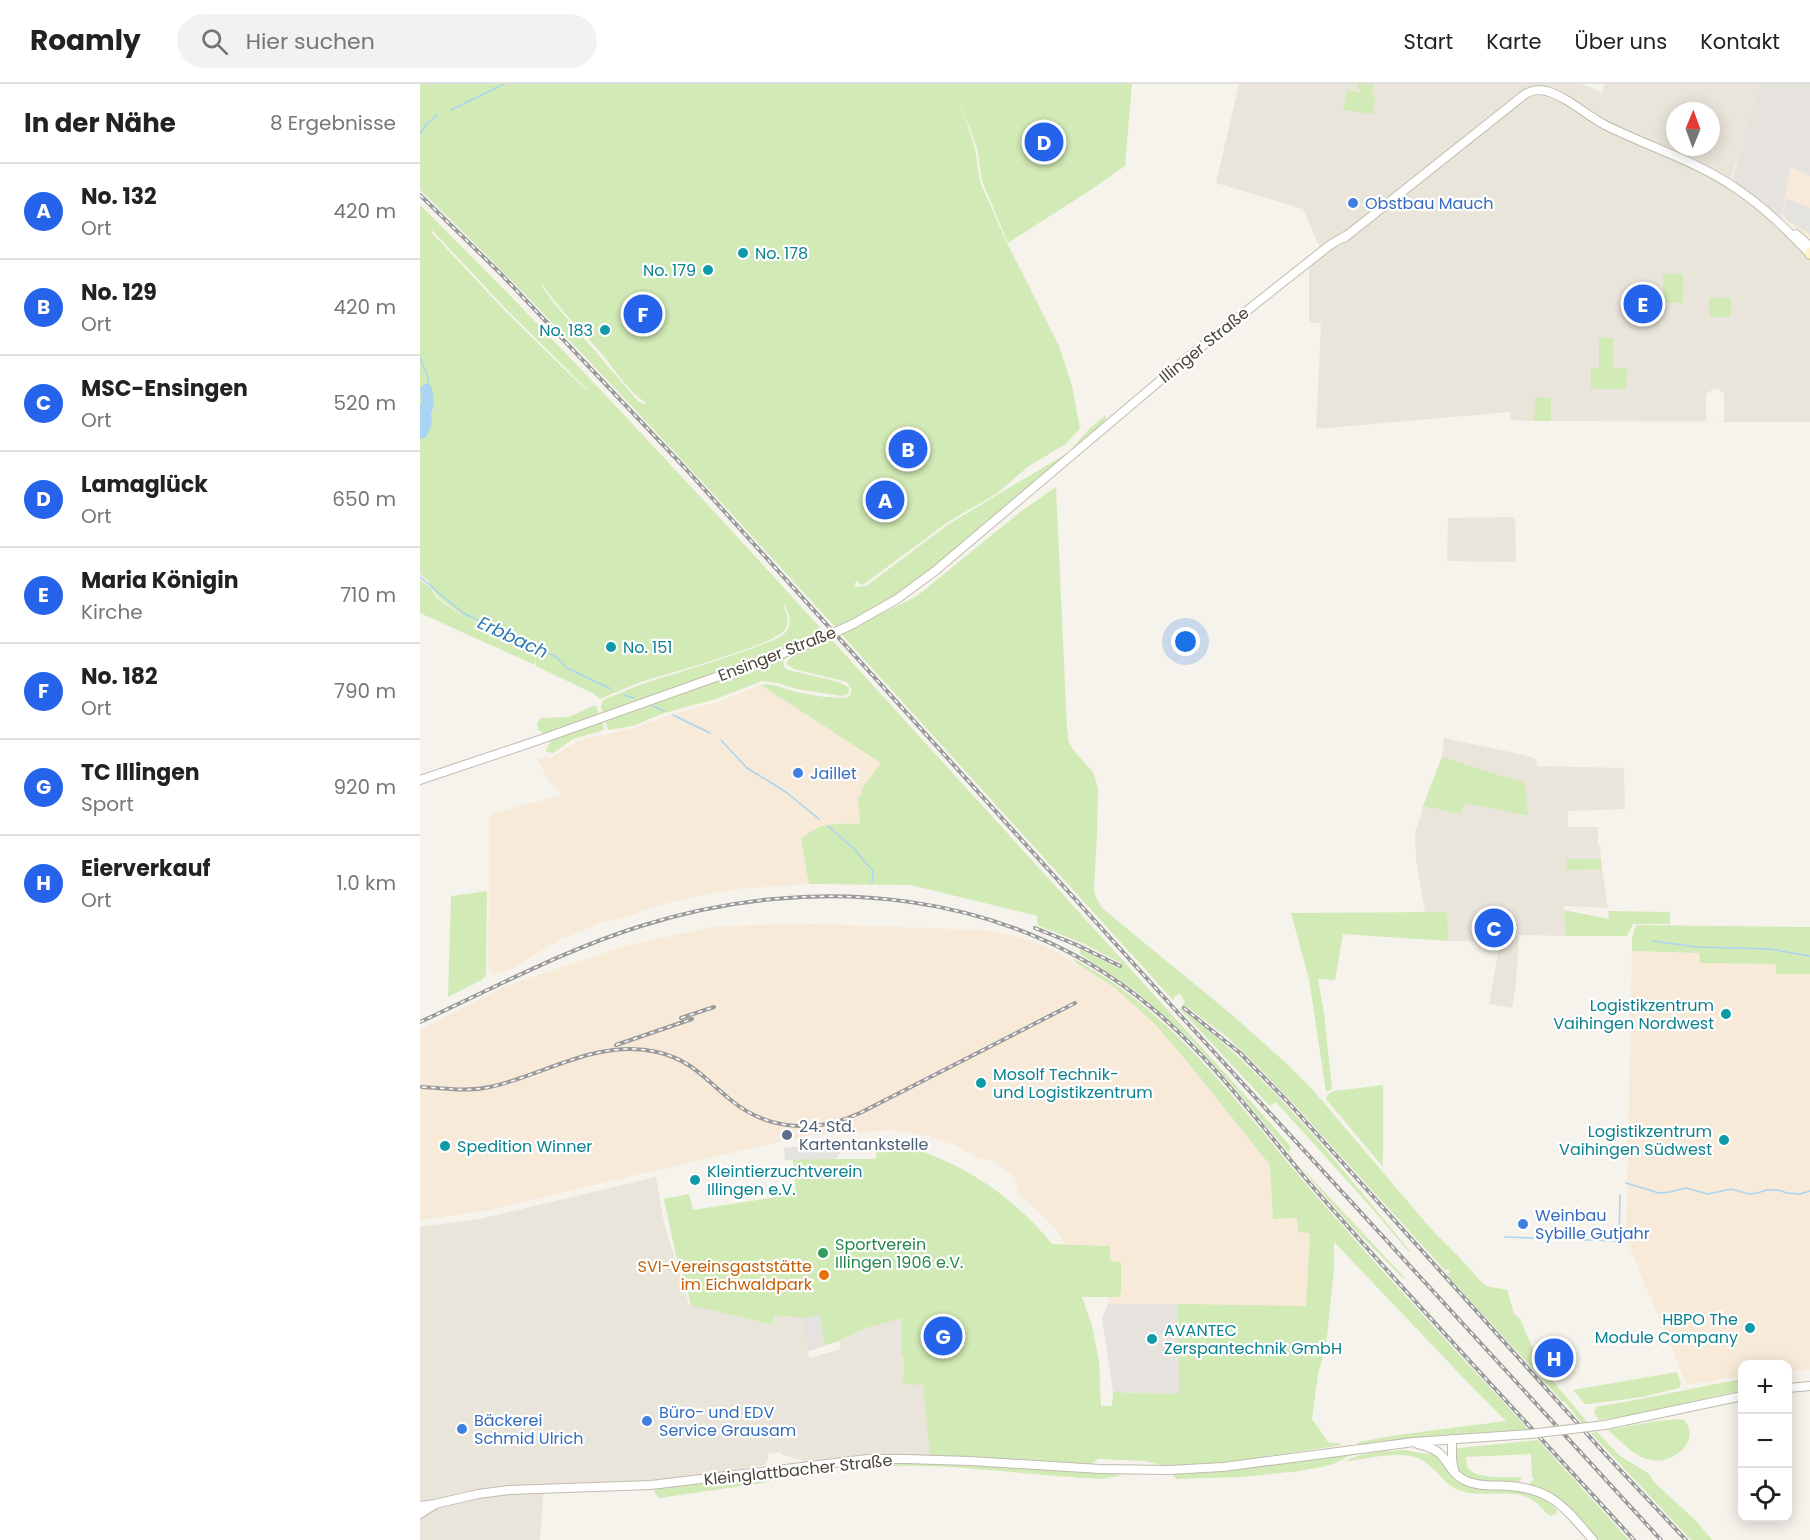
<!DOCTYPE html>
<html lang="de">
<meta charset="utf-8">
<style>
body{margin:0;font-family:Poppins,sans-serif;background:#f2f2f2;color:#222}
.controls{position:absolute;right:18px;bottom:18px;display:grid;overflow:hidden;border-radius:12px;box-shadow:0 3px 15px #0003}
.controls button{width:54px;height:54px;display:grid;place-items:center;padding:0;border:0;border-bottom:2px solid #e0e0e0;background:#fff;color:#222;font:30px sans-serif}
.compass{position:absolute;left:1246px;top:18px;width:54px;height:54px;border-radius:50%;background:#fff;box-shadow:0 3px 15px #0003;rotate:1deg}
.you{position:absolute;left:766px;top:558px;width:21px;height:21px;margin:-15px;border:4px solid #fff;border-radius:50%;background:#1a73e8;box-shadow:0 0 0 9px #1a73e833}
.badge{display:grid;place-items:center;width:39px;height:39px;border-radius:50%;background:#2563eb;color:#fff;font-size:20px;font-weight:700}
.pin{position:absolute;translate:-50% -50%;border:3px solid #fff;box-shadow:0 2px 6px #0006}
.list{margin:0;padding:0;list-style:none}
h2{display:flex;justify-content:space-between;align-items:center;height:78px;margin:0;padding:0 24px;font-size:26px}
h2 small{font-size:20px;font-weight:400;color:#767676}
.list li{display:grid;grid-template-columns:39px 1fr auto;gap:18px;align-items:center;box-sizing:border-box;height:96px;padding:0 24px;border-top:2px solid #e0e0e0}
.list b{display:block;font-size:22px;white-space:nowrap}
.list p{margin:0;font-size:20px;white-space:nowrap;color:#767676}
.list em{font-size:20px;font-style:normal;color:#767676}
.icon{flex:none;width:33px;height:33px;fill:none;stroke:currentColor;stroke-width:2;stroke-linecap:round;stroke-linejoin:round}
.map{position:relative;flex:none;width:1390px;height:1456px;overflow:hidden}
header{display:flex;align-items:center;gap:36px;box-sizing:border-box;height:84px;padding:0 30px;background:#fff;border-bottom:2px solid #e0e0e0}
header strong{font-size:28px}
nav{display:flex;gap:33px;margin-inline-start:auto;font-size:21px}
.search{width:420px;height:54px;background:#f2f2f2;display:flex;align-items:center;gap:15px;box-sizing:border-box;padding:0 21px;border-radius:33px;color:#767676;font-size:22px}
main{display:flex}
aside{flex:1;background:#fff}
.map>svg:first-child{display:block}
.residential{fill:#eae5da;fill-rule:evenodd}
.commercial{fill:#f7ead8}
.industrial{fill:#e6e2dd}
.green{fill:#d2eab5;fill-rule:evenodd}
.parking{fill:#e5e3e0}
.water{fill:#a9d4f2}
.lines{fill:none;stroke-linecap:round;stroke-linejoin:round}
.stream{stroke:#a9d4f2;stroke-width:1.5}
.tertiary-casing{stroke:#c2bbae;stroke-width:10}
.secondary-casing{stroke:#d6c79b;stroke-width:12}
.tertiary{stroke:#fff;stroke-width:8}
.secondary{stroke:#fff3cd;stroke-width:9}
.rail-casing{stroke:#9a9a9a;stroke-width:4}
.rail{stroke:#fff;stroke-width:1.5;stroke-dasharray:4.5;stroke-linecap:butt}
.tertiary-bridge-casing{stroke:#c2bbae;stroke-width:10;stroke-linecap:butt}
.tertiary-bridge{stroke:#fff;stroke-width:8}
.shop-dot{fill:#3f7fe0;stroke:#fff;stroke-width:2}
.culture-dot{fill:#0f9aa8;stroke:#fff;stroke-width:2}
.service-dot{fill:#5c6f8a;stroke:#fff;stroke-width:2}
.leisure-dot{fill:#2e9e5b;stroke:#fff;stroke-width:2}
.food-dot{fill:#e8710a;stroke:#fff;stroke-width:2}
.labels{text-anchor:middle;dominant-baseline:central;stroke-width:4.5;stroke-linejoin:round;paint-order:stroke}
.shop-label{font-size:16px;fill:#366cbe;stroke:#fff;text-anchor:start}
.culture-label{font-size:16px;fill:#0d838f;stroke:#fff;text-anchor:start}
.street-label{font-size:16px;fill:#4b4439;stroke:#fff}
.service-label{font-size:16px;fill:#4e5e75;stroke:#fff;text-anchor:start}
.leisure-label{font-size:16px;fill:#27864d;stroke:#fff;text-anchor:start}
.food-label{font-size:16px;fill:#c56008;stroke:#fff;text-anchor:end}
.water-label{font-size:18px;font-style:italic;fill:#2e7ab2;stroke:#fff}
</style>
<header>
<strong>Roamly</strong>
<div class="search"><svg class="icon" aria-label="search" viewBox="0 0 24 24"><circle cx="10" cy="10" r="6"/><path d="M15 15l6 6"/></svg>Hier suchen</div>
<nav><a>Start</a><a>Karte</a><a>Über uns</a><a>Kontakt</a></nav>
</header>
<main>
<aside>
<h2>In der Nähe<small>8 Ergebnisse</small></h2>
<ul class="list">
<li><span class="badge">A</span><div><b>No. 132</b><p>Ort</p></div><em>420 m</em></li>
<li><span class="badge">B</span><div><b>No. 129</b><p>Ort</p></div><em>420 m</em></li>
<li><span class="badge">C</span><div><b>MSC-Ensingen</b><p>Ort</p></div><em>520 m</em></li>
<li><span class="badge">D</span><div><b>Lamaglück</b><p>Ort</p></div><em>650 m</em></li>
<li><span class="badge">E</span><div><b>Maria Königin</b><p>Kirche</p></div><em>710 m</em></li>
<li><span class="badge">F</span><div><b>No. 182</b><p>Ort</p></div><em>790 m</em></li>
<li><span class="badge">G</span><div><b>TC Illingen</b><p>Sport</p></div><em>920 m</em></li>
<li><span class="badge">H</span><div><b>Eierverkauf</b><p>Ort</p></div><em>1.0 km</em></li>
</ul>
</aside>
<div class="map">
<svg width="1390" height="1456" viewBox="0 0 1390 1456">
<rect width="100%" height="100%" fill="#f6f3ec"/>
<g class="residential">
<path d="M819 0H938L937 5 941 6V9L952 30 955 12 952 11 954 0H1162L1182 8 1185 0H1340L1328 44 1309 100 1390 168V338L1114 337 1090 336V328L896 345 901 239H889V183L902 169 883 125 796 99ZM1255 27H1291V63H1255ZM1294 305H1298L1304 310V338H1286V310Z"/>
<polygon points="1095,433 1096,478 1027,477 1028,434"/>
<polygon points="1024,654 1104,671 1116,675 1117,682 1204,684 1205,725 1148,727 1148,743 1178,743 1178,761 1180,762 1181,775 1147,775 1146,786 1182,785 1188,824 1144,822 1146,852 1099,851 1096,900 1092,924 1069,920 1080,858 1028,857 1026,828 1005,828 996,775 995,750 1003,722 1040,730 1044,718 1107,732 1105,699 1022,673"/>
<polygon points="236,1093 244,1139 269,1220 351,1241 354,1231 382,1234 389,1274 421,1265 419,1257 446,1244 482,1233 481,1273 484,1273 483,1300 503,1300 510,1373 437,1374 383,1379 381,1376 363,1371 360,1368 348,1370 348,1376 344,1381 272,1394 124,1401 120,1456 0,1456 0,1143 60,1135"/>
</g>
<g class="commercial">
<polygon points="1371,83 1390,92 1390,153 1382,149 1361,133"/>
<polygon points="341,601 462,679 441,706 443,711 440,740 413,739 381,755 389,800 317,805 272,813 233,823 200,835 186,837 139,856 91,885 75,891 72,889 68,881 70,730 142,711 130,698 116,674 131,674 157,657 214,644 249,631 298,618"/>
<polygon points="394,840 564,846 592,851 616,859 635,867 694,903 736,941 770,981 850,1081 853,1135 877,1134 890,1149 886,1223 688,1220 688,1212 698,1213 701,1209 701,1178 690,1177 690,1162 645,1160 639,1149 597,1108 599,1106 594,1092 572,1076 561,1075 534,1061 508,1052 474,1046 400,1050 362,1057 64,1127 0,1136 0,948 2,945 85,902 202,863 296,842"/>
<polygon points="1212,867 1279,869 1280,879 1356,880 1356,890 1390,890 1390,1286 1368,1287 1368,1280 1322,1280 1322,1292 1267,1301 1206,1155"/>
</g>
<g class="industrial">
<polygon points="1340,0 1390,0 1390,92 1371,83 1361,133 1324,104 1312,96"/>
<polygon points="688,1220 758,1220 759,1310 693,1308 682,1234"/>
</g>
<g class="green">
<path d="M0 0H712L705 82 666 109 588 159 562 97 557 64 539 16 555 64 560 98 587 159 639 262 652 302 660 344 646 360 609 382 576 410 528 438 447 498 442 501 436 497 434 503 446 502 529 440 649 368 669 345 686 331V339C646 373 606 407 566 440 519 480 473 521 416 544 280 395 145 246 0 106ZM122 200C139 225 161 246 181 269 195 285 207 307 225 318V321L218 317 210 308 133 218 121 201Z"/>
<polygon points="938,0 954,0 952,11 955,12 953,30 923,26 927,6 940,9 941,6 937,5"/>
<path d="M0 121C140 259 273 404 405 549L365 566 183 629 181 623 183 616C199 609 214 603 231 597 266 586 301 576 336 563 345 559 358 556 365 549 373 540 370 528 363 520 366 529 371 536 365 546 354 561 242 591 218 599 205 604 192 610 180 615L174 610 116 582V572L115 581 0 529V496L11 504 16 513 42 532 117 568 43 532 17 512 8 497 0 490ZM12 146 87 226 169 307 165 305 86 228 11 148Z"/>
<rect x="1243" y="190" width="20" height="29"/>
<rect x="1289" y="214" width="22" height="19"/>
<polygon points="1179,254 1193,254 1193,284 1207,284 1206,305 1171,305 1171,284 1179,284"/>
<polygon points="1115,313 1131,314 1131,337 1114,337"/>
<path d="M636 403 647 644 649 659 654 667 673 688 678 704 677 753 674 803 675 811 682 824 811 930 865 978 893 1006 1012 1146 1038 1172 1059 1195 1066 1202 1087 1206 1094 1230 1100 1235 1116 1272 1126 1289 1168 1339 1162 1340 1145 1318H1143L1027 1191 1030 1188 1027 1185 1025 1187 1020 1181 869 1015 836 981 807 953 766 922 763 926C852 994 919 1082 990 1167L989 1168 949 1121 856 1018 850 1022 760 925 765 918 760 910 755 912 753 916 421 550 497 512 600 428Z"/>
<path d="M411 555 843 1031 871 1063 868 1069 985 1194 984 1195 934 1145 911 1119 812 1001 771 956 718 909 660 870V865L698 884 701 879 662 859 617 841V832L491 801 389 800 381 755C401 738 415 739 440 740L438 713 442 711 441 706 461 679 341 601C352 599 360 603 370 606 381 610 419 616 429 613L432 606 427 598 374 585 366 580C371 568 399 560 411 555Z"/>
<path d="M370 570 363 577 364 582 366 585C380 590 422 596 429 604L428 610 422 612 377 605 357 599 342 597 296 615 244 629 213 642 188 646 185 635Z"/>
<polygon points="173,622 176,622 179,630 125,651 118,646 117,639 121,634 149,633"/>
<polygon points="182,636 184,646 153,655 133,669 127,668 126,666 130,658 134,656"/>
<polygon points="1022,673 1105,699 1108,732 1045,719 1040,730 1003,722"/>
<polygon points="1147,775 1181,775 1182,785 1146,786"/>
<polygon points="67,807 66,890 63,895 28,913 31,812"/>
<polygon points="1144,826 1189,835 1188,827 1250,828 1250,840 1213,840 1207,852 1146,852"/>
<polygon points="1027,828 1028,857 923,850 915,896 898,895 904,929 912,1005 906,1008 889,895 871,829"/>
<polygon points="1216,841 1390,843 1390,890 1356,890 1356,880 1280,879 1279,869 1212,867 1212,854"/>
<path d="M652 874C752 926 815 1017 886 1100 958 1184 1034 1265 1109 1346L1027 1351 937 1361 939 1358 978 1351 1086 1337 1055 1306 914 1158V1184L909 1233 906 1261 898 1290 892 1335 909 1359H919L922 1361 803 1379 747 1382 725 1377 678 1375 669 1381 510 1373 503 1301 483 1300 484 1274 481 1273 482 1234 446 1244 419 1257 388 1267 382 1234 354 1231 352 1241 271 1221 262 1186 259 1185 244 1115 269 1110 273 1126 376 1110 373 1075H456L457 1057C473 1060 490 1063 506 1069 555 1087 599 1119 632 1160L690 1162V1177L701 1178V1209L698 1213H662L672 1242 679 1277 681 1322H692L693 1308 759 1310 758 1220 886 1222 890 1149 878 1148 877 1134 853 1135 850 1081 770 981 736 941 694 903 656 879Z"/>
<polygon points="963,1001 963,1083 906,1015 908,1010 914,1007"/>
<polygon points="1257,1288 1261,1300 1259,1304 1222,1313 1169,1320 1165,1320 1153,1306"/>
<path d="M1322 1295V1306L1206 1332 1179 1336 1174 1329 1176 1323C1225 1315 1273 1304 1322 1295Z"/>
<path d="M1257 1335 1264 1336C1282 1356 1253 1381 1231 1376 1214 1373 1201 1357 1188 1346L1237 1337Z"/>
<polygon points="1177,1348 1200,1372 1228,1389 1235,1399 1276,1437 1292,1456 1271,1456 1171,1349"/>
<path d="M1118 1356 1209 1456H1177L1154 1429 1111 1401 1110 1397H1114L1113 1393 1109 1392H1112L1111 1370 1046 1373C1046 1374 1047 1381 1047 1382 1053 1396 1089 1393 1102 1393L1099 1398 1061 1399 1042 1392 1034 1381V1366L1039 1364Z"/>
<polygon points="979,1363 1004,1365 1012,1368 991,1364 974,1364 933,1370 911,1381 880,1387 822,1393 756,1395 753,1391 755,1389"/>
<path d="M981 1366C991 1366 1008 1372 1016 1369 1022 1378 1027 1389 1036 1396 1068 1418 1105 1392 1137 1426L1136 1430 1130 1432C1123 1426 1117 1418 1109 1414 1092 1405 1064 1413 1045 1408 1026 1404 1020 1388 1005 1378 986 1364 946 1375 924 1378 940 1368 962 1368 981 1366Z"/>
<path d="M481 1377C555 1381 629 1384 703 1391L682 1395C596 1391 510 1375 425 1385L424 1383 409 1384 452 1378Z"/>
<polygon points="380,1387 343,1399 239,1414 235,1409 234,1407 239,1403 315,1396"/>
</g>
<g class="parking">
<polygon points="1366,114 1390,124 1390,150 1367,136 1363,129"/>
<polygon points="426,1058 426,1062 415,1075 365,1076 364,1064"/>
<polygon points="400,1231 405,1262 388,1267 382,1234"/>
</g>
<polygon class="water" points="4,300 9,300 12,304 14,321 11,330 12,340 6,353 0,355 0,321 2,318 0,305"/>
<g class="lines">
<g class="stream">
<polyline points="31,26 84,0"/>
<polyline points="0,50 6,41 17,31"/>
<polyline points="0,274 8,293 8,300"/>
<polyline points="0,493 43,529 136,573 147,584 191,605"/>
<polyline points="204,611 214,614"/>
<polyline points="233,622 244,627"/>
<polyline points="253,631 290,649"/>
<polyline points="301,656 327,684 366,708 399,735"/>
<polyline points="408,742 434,765 453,787 452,798"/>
<polyline points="1233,857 1277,863 1350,865 1390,872"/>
<polyline points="1206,1099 1239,1109 1250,1108 1266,1104 1288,1110 1311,1105 1329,1110 1337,1109 1347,1106 1358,1106 1367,1109 1380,1110 1390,1107"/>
<polyline points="1085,1153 1199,1157 1200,1111"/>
</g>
<defs>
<g id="tertiary">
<polyline points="1376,150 1390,162"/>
<path d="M924 154 1104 11C1111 6 1117 5 1126 7 1146 12 1166 31 1185 41 1229 63 1277 77 1317 105 1345 124 1366 145 1389 169"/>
<polyline points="433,540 477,515 515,487 762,278 910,161 927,151"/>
<polyline points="0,696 119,656 392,559"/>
<polyline points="1368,1304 1390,1302"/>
<polyline points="1185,1341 1322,1312"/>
<polyline points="1032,1355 1032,1376 1034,1386"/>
<path d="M998 1360C1007 1362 1017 1365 1023 1373 1030 1382 1032 1389 1044 1396 1058 1403 1075 1401 1090 1402 1133 1405 1147 1426 1173 1456"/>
<polyline points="0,1422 15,1420 58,1410 89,1406 231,1401 448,1375 486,1375 550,1377 680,1385 749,1386 803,1383 994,1358 1110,1350"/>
<polyline points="0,1430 14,1421"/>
</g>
<polyline id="secondary" points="1390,168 1390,170"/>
</defs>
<use href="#tertiary" class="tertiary-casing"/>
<use href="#secondary" class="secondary-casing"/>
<use href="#tertiary" class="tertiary"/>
<use href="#secondary" class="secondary"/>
<defs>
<g id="rail">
<polyline points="0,111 80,189 265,384 760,931 1241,1456"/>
<polyline points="615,844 657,861 700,882"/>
<polyline points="764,924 820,969 867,1017 1186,1371 1266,1456"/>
<polyline points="261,934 294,923"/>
<path d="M0 938C72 905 144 866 221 842 394 787 592 805 733 925 797 979 845 1048 899 1110 1002 1227 1109 1341 1214 1456"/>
<polyline points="196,961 272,935"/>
<path d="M2 1003C25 1004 47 1008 70 1003 125 991 178 954 237 968 272 976 286 996 312 1017 349 1047 398 1049 440 1029L655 919"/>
</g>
</defs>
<use href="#rail" class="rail-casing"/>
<use href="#rail" class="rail"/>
<defs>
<g id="tertiary-bridge">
<polyline points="392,559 433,540"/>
<polyline points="1110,1350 1185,1341"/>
</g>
</defs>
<use href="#tertiary-bridge" class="tertiary-bridge-casing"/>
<use href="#tertiary-bridge" class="tertiary-bridge"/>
</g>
<g class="shop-dot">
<circle cx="933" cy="119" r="6"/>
<circle cx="378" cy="689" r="6"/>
<circle cx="1103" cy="1140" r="6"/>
<circle cx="227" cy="1337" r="6"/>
<circle cx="42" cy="1345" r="6"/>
</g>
<g class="culture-dot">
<circle cx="323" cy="169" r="6"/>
<circle cx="288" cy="186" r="6"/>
<circle cx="185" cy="246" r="6"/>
<circle cx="191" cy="563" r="6"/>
<circle cx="1306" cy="930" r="6"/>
<circle cx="561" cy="999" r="6"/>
<circle cx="1304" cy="1056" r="6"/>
<circle cx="25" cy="1062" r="6"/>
<circle cx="275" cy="1096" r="6"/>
<circle cx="1330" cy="1244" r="6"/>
<circle cx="732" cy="1255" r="6"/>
</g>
<circle class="service-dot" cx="367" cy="1051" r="6"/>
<circle class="leisure-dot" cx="403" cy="1169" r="6"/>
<circle class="food-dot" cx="404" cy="1191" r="6"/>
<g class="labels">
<g class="shop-label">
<text x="945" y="119">Obstbau Mauch</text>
<text x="390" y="689">Jaillet</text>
<text x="1115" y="1131">Weinbau<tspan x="1115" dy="18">Sybille Gutjahr</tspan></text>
<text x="239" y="1328">Büro- und EDV<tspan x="239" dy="18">Service Grausam</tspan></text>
<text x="54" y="1336">Bäckerei<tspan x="54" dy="18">Schmid Ulrich</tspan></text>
</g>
<g class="culture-label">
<text x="335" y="169">No. 178</text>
<text x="276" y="186" text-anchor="end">No. 179</text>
<text x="173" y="246" text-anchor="end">No. 183</text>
<text x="203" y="563">No. 151</text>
<text x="1294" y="921" text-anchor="end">Logistikzentrum<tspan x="1294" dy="18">Vaihingen Nordwest</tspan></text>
<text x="573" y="990">Mosolf Technik-<tspan x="573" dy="18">und Logistikzentrum</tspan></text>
<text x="1292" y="1047" text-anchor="end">Logistikzentrum<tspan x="1292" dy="18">Vaihingen Südwest</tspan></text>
<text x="37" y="1062">Spedition Winner</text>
<text x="287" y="1087">Kleintierzuchtverein<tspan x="287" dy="18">Illingen e.V.</tspan></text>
<text x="1318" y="1235" text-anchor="end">HBPO The<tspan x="1318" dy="18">Module Company</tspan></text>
<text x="744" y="1246">AVANTEC<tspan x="744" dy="18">Zerspantechnik GmbH</tspan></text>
</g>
<g class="street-label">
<text transform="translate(784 261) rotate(-39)">Illinger Straße</text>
<text transform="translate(357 570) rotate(-21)">Ensinger Straße</text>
<text transform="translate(378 1386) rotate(-6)">Kleinglattbacher Straße</text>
</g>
<g class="service-label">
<text x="379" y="1042">24. Std.<tspan x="379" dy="18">Kartentankstelle</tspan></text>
</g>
<g class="leisure-label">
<text x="415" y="1160">Sportverein<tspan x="415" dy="18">Illingen 1906 e.V.</tspan></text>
</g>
<g class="food-label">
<text x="392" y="1182">SVI-Vereinsgaststätte<tspan x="392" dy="18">im Eichwaldpark</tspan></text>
</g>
<g class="water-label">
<text transform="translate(93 553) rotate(25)">Erbbach</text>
</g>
</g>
</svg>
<div class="controls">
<button>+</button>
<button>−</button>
<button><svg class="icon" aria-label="locate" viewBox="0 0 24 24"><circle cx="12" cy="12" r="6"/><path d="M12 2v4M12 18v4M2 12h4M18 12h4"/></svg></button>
</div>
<svg class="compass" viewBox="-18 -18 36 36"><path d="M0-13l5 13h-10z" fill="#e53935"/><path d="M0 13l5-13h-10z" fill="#767676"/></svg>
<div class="you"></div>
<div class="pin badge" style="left:465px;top:416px">A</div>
<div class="pin badge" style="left:488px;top:365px">B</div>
<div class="pin badge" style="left:1074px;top:844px">C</div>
<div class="pin badge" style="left:624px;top:58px">D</div>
<div class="pin badge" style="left:1223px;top:220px">E</div>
<div class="pin badge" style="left:223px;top:230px">F</div>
<div class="pin badge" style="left:523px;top:1252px">G</div>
<div class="pin badge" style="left:1134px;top:1274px">H</div>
</div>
</main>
